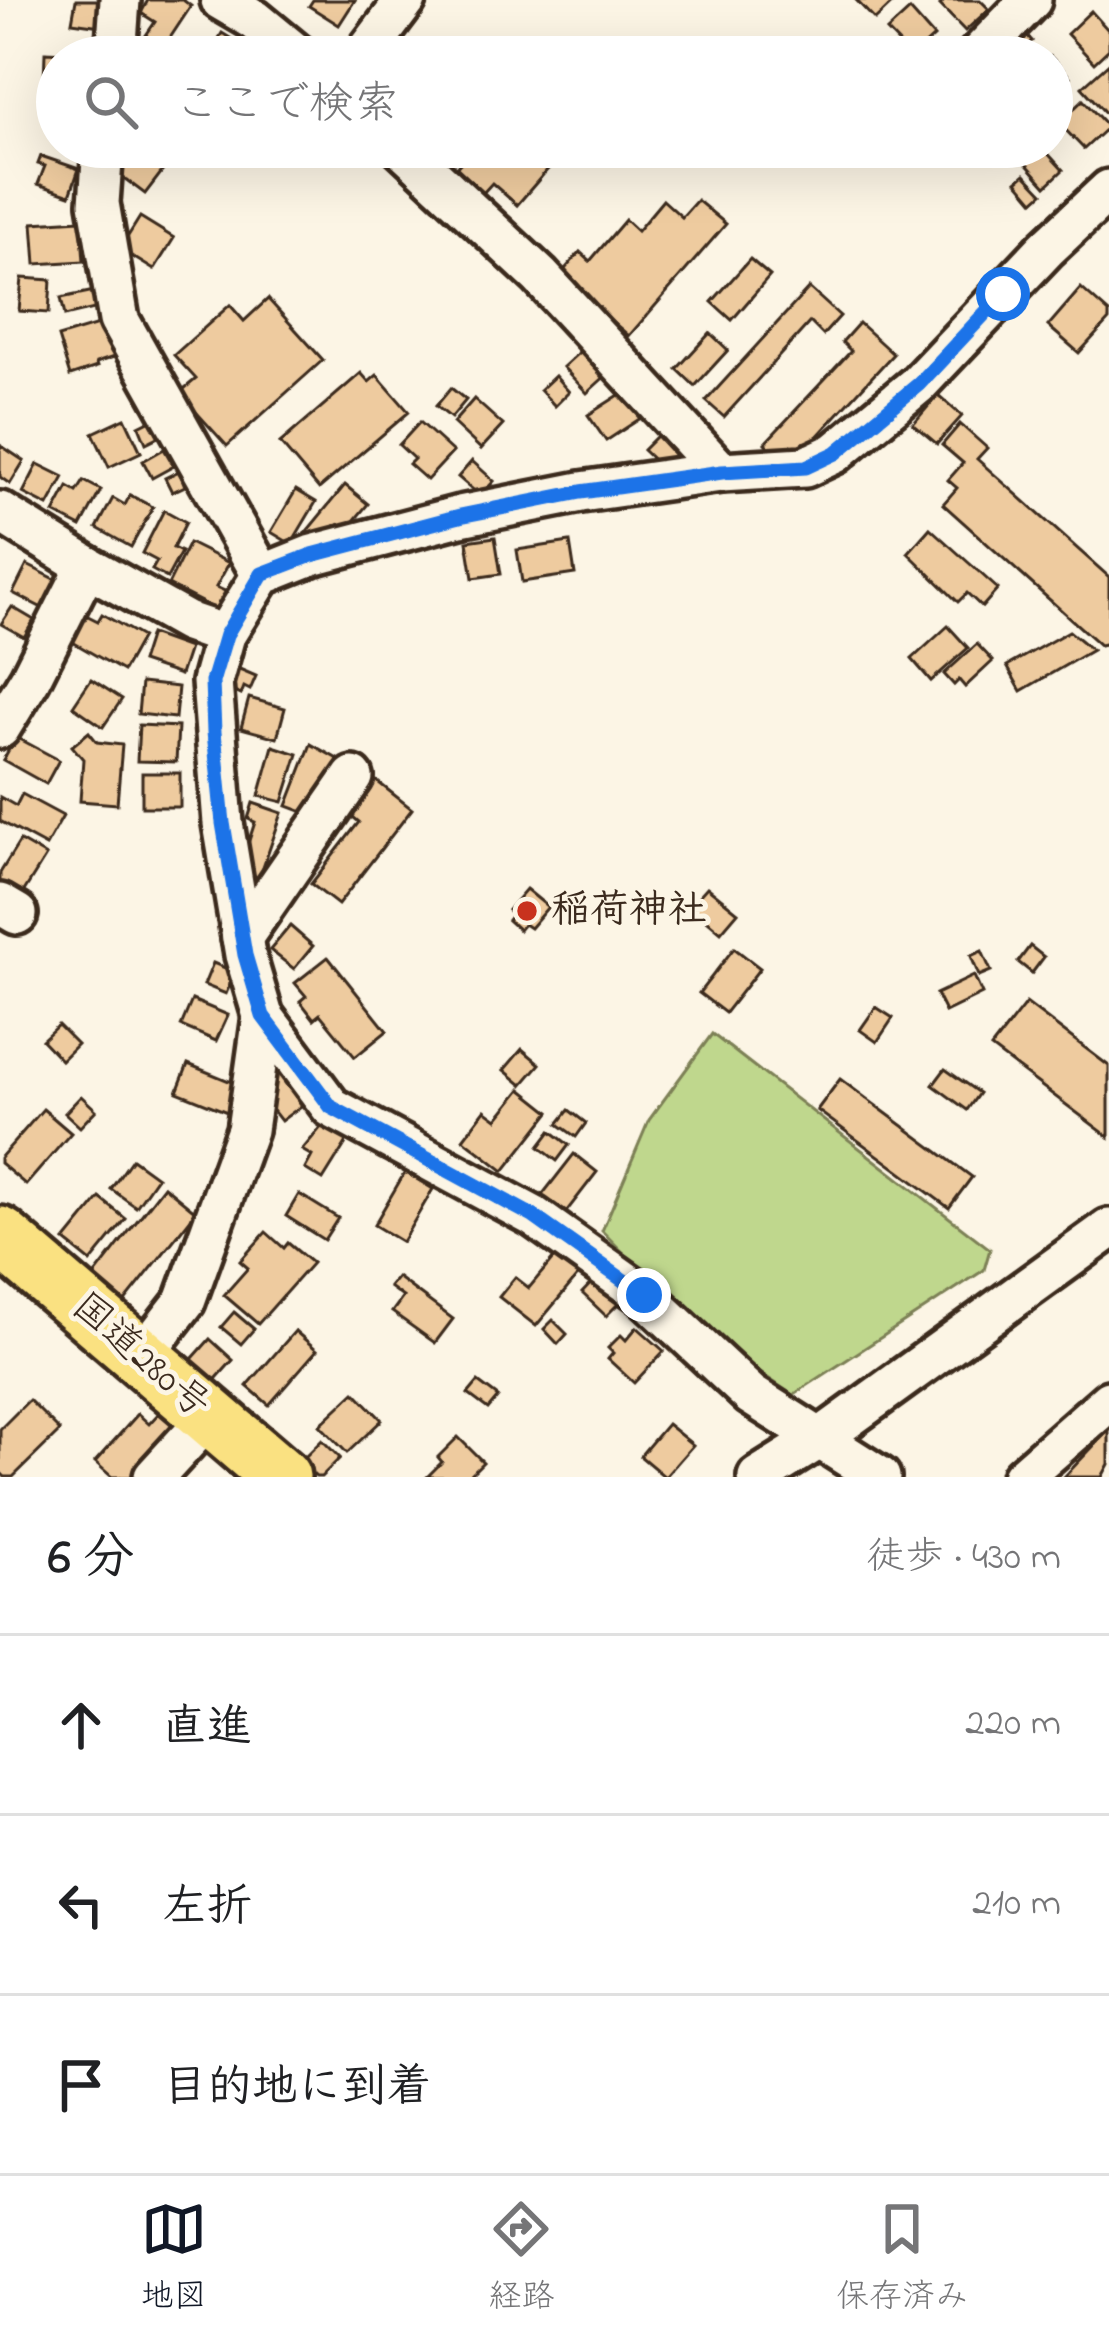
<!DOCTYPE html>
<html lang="ja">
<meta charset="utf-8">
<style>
body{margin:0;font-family:"Indie Flower","Klee One",sans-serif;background:#f2f2f2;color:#202124}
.stop{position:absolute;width:36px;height:36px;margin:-27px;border:9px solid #1a73e8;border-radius:50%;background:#fff}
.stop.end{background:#1a73e8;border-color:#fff;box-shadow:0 3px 12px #0008}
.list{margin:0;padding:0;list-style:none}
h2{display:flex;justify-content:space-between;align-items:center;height:156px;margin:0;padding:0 48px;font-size:51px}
h2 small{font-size:39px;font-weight:400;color:#757577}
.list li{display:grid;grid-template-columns:78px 1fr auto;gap:36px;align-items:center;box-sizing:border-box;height:180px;padding:0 48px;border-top:3px solid #e0e0e0}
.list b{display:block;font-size:45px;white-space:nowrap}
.list em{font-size:39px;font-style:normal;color:#757577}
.icon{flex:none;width:66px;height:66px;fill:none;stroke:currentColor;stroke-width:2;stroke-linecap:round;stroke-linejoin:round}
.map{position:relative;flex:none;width:1109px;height:1477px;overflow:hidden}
.search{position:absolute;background:#fff;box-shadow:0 12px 48px #0002;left:36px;right:36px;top:36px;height:132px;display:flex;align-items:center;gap:30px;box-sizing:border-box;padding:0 42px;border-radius:66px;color:#757577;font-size:45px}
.sheet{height:696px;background:#fff}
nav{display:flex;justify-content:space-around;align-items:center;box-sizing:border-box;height:168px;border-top:3px solid #e0e0e0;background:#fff;font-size:33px;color:#757577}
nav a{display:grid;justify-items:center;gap:6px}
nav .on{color:#111827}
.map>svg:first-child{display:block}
.green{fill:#bfd78d;stroke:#7d8056;stroke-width:3}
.building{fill:#eecb9f;stroke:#3b2a1e;stroke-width:3}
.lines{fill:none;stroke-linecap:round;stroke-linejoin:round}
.minor-casing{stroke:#3b2a1e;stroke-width:48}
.highway-casing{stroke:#3b2a1e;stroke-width:66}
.minor{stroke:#fcf5e5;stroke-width:39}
.highway{stroke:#fae181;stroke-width:57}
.route{stroke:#1a73e8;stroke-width:15}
.poi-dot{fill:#c8321e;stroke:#fcf5e5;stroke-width:4.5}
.labels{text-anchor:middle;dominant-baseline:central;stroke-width:10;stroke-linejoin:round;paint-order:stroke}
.poi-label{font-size:39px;font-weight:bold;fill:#3b2a1e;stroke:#fcf5e5;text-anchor:start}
.street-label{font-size:39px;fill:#3b2a1e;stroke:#fcf5e5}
</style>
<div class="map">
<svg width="1109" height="1477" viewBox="0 0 1109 1477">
<rect width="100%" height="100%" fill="#fcf5e5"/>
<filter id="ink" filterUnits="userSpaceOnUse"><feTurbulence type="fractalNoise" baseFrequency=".00833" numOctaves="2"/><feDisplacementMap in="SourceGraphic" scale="24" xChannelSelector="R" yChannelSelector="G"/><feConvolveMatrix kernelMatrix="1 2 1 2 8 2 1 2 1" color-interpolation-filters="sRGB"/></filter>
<g filter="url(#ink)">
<polygon class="green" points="712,1034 990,1249 984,1270 793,1395 707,1337 602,1231 649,1120"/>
<g class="building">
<polygon points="76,0 105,0 101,26 72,22"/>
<polygon points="148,0 183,0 191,6 160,53 142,41 155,22 141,13"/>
<polygon points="313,0 355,0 339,25 309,6"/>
<polygon points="856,0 896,0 875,20"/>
<polygon points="945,0 980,0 989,9 965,31 940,5"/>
<polygon points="910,10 934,37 912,57 887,31"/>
<polygon points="1091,11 1109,31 1109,49 1094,63 1067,34"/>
<polygon points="1023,31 1032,41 1014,57 999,57"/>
<polygon points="222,33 251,51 247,57 208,57"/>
<polygon points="45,52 88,54 88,57 57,57 57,84 44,83"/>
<polygon points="1052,58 1070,77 1052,94"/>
<polygon points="1109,63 1109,117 1082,87"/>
<polygon points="1083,100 1108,127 1084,149 1059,123"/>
<polygon points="137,147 181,147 145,194 117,173"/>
<polygon points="474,147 567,147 517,205 492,183 483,193 455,169"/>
<polygon points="1035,147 1042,147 1063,170 1046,186 1022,159"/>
<polygon points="41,156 79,169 70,195 38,184 45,166 38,164"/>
<polygon points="1025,174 1043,193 1034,201 1017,181"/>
<polygon points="663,200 682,217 697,200 726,224 629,336 559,276 580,252 590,261 625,220 637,231"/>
<polygon points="140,217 174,238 154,270 120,249"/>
<polygon points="81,220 84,261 36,264 33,223"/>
<polygon points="750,259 770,276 732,320 712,302"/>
<polygon points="22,278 51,280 49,313 19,311"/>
<polygon points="809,288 840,316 823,335 810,322 724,417 706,401"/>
<polygon points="1081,288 1109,313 1109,320 1079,353 1048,326"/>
<polygon points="99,290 103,307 65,316 61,298"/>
<polygon points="268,299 323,360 227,446 179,393 196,379 174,355 230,305 244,321"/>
<polygon points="111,321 120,350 113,352 114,357 96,363 97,367 70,376 58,337"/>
<polygon points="859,323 893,354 801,454 791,445 779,457 765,443 851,351 842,342"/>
<polygon points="710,333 728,350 695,386 677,369"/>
<polygon points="587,345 611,371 587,393 563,367"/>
<polygon points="361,373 369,382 377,375 409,412 319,489 280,443"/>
<polygon points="555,376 569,392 555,406 540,390"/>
<polygon points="451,388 466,400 451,418 436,406"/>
<polygon points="630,388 647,414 606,441 588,415"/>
<polygon points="938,395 962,416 937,444 913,424"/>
<polygon points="474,399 503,425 481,449 453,423"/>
<polygon points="125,418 141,452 109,467 93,433"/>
<polygon points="155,418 162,435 146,443 139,426"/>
<polygon points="420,422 453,452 427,480 409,464 414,459 399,445"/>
<polygon points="960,424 987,448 977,459 1109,577 1109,643 1100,645 943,504 957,488 948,480 963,463 942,445"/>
<polygon points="664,429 689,468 664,470 643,450"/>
<polygon points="0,445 24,461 10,484 0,477"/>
<polygon points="164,449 174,466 152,478 143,461"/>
<polygon points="472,461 494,481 480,496 458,477"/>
<polygon points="38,464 64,477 48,506 23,493"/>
<polygon points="179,471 185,486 172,492 165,478"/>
<polygon points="84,481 101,490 81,527 54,513 68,487 77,492"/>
<polygon points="345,485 368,504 343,534 316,546 303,536"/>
<polygon points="296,490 316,502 291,544 271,532"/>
<polygon points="130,495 153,507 131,547 97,528 113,498 125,505"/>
<polygon points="164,510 186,522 173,548 181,552 167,578 152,570 157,561 142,553"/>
<polygon points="930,528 998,589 982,607 967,593 958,602 908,553"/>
<polygon points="495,537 501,574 473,578 467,541"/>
<polygon points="570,542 575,574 522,582 517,550"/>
<polygon points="189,543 229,563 216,587 229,593 219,611 168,585"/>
<polygon points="27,565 63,583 48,611 13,593"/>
<polygon points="12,607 34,620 24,637 1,624"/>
<polygon points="84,614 98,621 102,614 142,637 123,671 69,640"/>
<polygon points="948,626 968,648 931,681 912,659"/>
<polygon points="1069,631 1092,650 1021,691 1007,666"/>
<polygon points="150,634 189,648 180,675 141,662"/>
<polygon points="977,644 993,661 965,687 959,680 954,685 944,674"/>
<polygon points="237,668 256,676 250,690 244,687 241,695 228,689"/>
<polygon points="91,679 122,699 103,727 73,706"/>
<polygon points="141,683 178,687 175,718 138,714"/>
<polygon points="249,698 285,708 277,738 241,728"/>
<polygon points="139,725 178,727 176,762 137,761"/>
<polygon points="89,732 97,742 122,745 117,804 80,801 83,759 72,746"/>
<polygon points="16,737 59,760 46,784 3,760"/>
<polygon points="311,744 341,761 319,818 287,806"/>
<polygon points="273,746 298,754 283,802 259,796"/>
<rect x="142" y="773" width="38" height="34"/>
<polygon points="374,779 412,809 338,905 311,884 359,822 348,813"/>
<polygon points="22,794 63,816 46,846 0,821 0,797 16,806"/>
<polygon points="253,803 282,813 257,885 243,880 240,868 255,822 248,819"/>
<polygon points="20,841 46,856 21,896 0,883 0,873"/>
<polygon points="707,887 738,912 721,932 690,906"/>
<polygon points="526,889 548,907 530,928 524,924 519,930 508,920 513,914 508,910"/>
<polygon points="290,926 313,946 294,969 270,950"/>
<polygon points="1030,946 1044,957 1032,973 1018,962"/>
<polygon points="734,948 760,968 725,1013 699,993"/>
<polygon points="982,951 991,971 979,976 971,956"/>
<polygon points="328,957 387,1031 355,1057 320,1014 314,1019 300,1001 306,996 295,983"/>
<polygon points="213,963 235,972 226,994 204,985"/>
<polygon points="974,976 982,994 945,1012 936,994"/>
<polygon points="192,1000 228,1015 216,1041 181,1026"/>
<polygon points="1026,1003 1109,1066 1109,1137 991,1048"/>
<polygon points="876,1007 893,1018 877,1042 860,1030"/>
<polygon points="58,1025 77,1044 61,1060 42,1040"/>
<polygon points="522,1049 540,1064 522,1085 504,1070"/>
<polygon points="277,1053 312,1098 281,1121 257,1090"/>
<polygon points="188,1064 239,1085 227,1112 177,1092"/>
<polygon points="945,1069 979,1093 967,1110 933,1085"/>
<polygon points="840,1079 972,1177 949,1208 817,1110"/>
<polygon points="521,1089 550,1112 504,1171 463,1139 485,1110 497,1119"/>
<polygon points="81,1096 96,1110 80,1127 65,1113"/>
<polygon points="43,1109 71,1133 26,1185 0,1163 0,1158"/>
<polygon points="569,1110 586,1123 576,1137 558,1124"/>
<polygon points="327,1120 351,1135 323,1180 305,1169 312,1156 302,1150"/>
<polygon points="551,1131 569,1145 557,1161 539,1147"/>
<polygon points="574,1154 597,1172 563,1216 539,1199"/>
<polygon points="132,1159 157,1177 136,1207 111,1189"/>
<polygon points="405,1172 433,1189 402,1242 374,1225"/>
<polygon points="164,1186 196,1212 116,1313 85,1288"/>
<polygon points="299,1194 338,1218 324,1240 286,1216"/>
<polygon points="100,1198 126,1219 91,1262 65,1241"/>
<polygon points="266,1232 284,1248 288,1243 312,1263 258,1324 224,1295 248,1268 240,1261"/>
<polygon points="558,1253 581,1272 536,1326 499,1297 515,1277 529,1288"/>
<polygon points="599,1275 624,1298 606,1316 582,1293"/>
<polygon points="397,1277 453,1319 435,1343 392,1312 403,1297 389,1287"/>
<polygon points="234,1312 254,1329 241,1344 221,1327"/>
<polygon points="553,1320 567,1334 558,1344 544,1329"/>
<polygon points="637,1327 664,1351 634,1383 608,1359 613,1353 608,1348 621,1335 626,1340"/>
<polygon points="295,1331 317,1350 269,1405 247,1386"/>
<polygon points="210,1339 233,1360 208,1388 185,1367"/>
<polygon points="478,1382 498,1397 488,1409 468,1394"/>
<polygon points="355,1392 382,1420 347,1453 320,1425"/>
<polygon points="29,1400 60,1431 13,1477 5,1477 0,1472 0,1429"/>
<polygon points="168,1403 184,1417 131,1477 112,1477 95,1462 138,1414 149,1424"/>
<polygon points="667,1424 693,1445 665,1477 640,1456"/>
<polygon points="1109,1430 1109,1464 1102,1477 1064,1477"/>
<polygon points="458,1437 483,1462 468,1477 427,1477 442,1462 438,1457"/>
<polygon points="322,1440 340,1458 321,1477 316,1477 300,1462"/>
</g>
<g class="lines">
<defs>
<g id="minor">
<polyline points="221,0 255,20 300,57"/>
<polyline points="116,57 120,0"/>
<polyline points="363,57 406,0"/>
<polyline points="976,57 1031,0"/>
<polyline points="103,147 99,203 119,320 262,575"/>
<polyline points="402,147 540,276 721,472"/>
<polyline points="0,512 87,566"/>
<polyline points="0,728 30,679 87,566 187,622 225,635"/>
<polyline points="0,904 17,914"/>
<polyline points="242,938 353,777"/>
<polyline points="140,1359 185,1301 247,1130 263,1016"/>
<polyline points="154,1477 209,1417"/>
<polyline points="758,1477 822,1437 1109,1229"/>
<polyline points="880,1477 751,1395 644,1295 533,1216 331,1107 263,1016 245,955 223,823 212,682 225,635 262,575 312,555 460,516 581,492 721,472 805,467 835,453 918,384 1046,249 1109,190"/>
<polyline points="1022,1477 1109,1401"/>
</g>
<polyline id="highway" points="0,1236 281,1477"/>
</defs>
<use href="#minor" class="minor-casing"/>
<use href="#highway" class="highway-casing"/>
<use href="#minor" class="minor"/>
<use href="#highway" class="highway"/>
</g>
</g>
<g class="lines" filter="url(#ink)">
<polyline class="route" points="644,1295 533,1216 331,1107 263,1016 245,955 223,823 214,732 212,682 226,635 262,574 312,555 460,516 581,492 722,472 806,467 836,453 919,384 1003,294"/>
</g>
<circle class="poi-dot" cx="527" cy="911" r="12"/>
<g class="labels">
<g class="poi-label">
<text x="551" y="911">稲荷神社</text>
</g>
<g class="street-label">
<text transform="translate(140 1357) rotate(41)">国道280号</text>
</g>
</g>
</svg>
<div class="stop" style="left:1003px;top:294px"></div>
<div class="stop end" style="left:644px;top:1295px"></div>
<div class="search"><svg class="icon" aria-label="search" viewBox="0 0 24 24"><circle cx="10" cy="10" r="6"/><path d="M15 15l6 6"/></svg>ここで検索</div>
</div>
<section class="sheet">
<h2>6 分<small>徒歩 · 430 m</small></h2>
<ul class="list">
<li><svg class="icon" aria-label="ahead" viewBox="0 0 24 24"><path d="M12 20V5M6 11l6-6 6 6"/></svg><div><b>直進</b></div><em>220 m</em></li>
<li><svg class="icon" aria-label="left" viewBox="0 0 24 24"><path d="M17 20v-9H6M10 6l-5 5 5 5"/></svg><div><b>左折</b></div><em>210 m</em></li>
<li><svg class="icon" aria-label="arrive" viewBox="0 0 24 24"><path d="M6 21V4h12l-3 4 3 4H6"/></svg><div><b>目的地に到着</b></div></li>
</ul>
</section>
<nav>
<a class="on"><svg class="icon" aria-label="map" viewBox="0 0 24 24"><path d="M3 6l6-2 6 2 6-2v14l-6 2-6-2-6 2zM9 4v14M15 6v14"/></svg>地図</a>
<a><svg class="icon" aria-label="directions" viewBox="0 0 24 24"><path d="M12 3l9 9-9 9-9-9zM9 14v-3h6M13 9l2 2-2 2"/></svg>経路</a>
<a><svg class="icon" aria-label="saved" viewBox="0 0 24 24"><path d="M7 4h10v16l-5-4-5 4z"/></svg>保存済み</a>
</nav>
